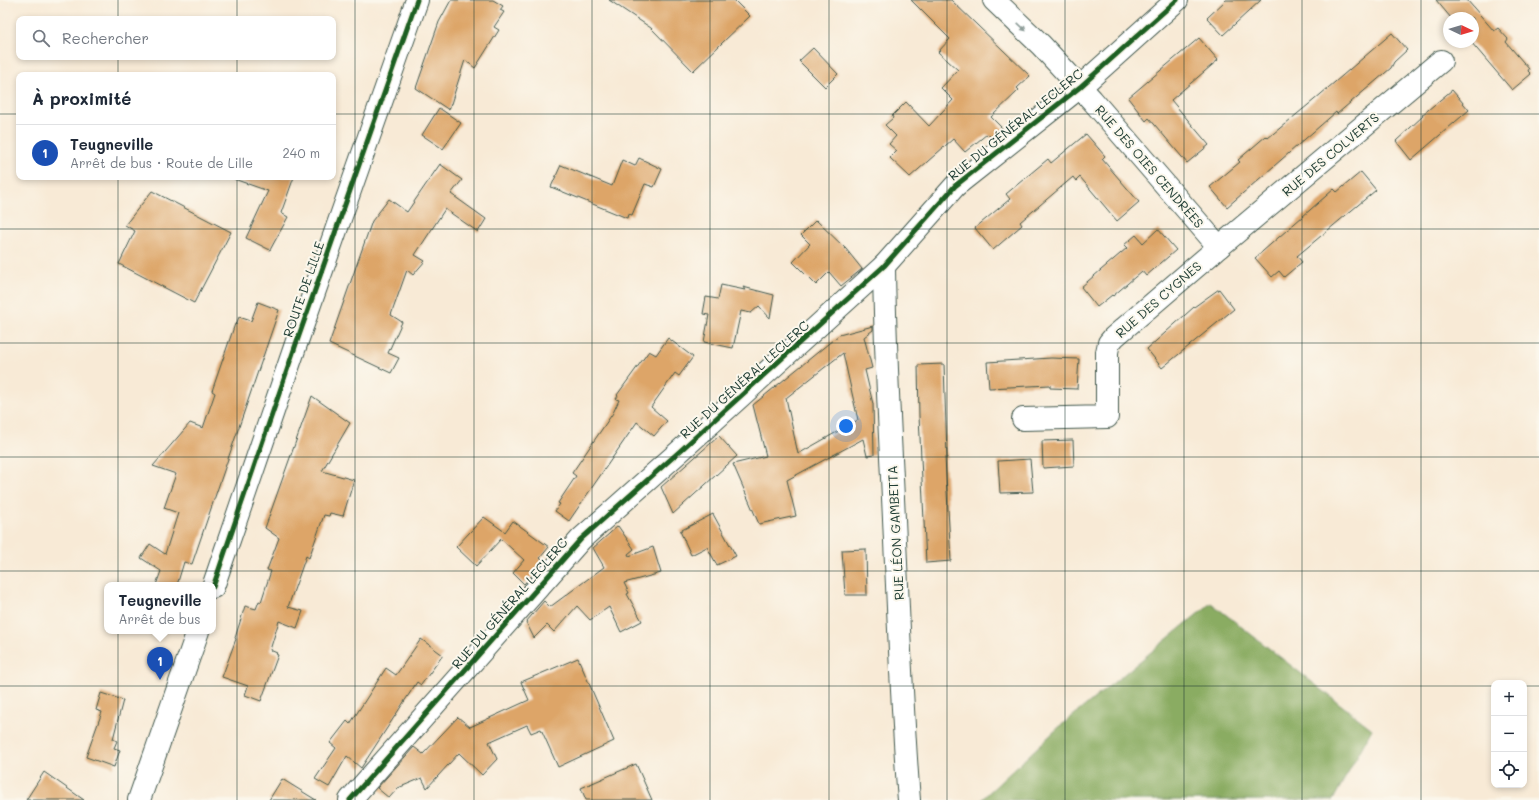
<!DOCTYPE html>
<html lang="fr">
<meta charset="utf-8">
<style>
body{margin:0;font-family:Mali,sans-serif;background:#f2f2f3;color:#1f2937}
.controls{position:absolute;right:12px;bottom:12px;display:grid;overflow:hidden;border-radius:8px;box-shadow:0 2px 6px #0003}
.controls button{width:36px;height:36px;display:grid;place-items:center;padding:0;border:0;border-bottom:1px solid #e0e1e3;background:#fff;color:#1f2937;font:20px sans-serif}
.compass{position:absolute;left:1443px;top:12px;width:36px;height:36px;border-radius:50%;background:#fff;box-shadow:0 2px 6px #0003;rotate:94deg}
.you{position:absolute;left:846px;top:426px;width:14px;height:14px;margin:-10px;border:3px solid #fff;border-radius:50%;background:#1a73e8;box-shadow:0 0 0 6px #1a73e833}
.badge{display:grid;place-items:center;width:26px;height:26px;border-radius:50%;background:#db2777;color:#fff;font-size:13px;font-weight:700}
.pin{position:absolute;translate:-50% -33px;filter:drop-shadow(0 1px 2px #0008)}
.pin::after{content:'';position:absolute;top:21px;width:14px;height:12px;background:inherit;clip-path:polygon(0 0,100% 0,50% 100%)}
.popup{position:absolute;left:104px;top:582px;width:112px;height:52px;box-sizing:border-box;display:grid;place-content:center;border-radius:8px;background:#fff;filter:drop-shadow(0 1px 3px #0005);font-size:13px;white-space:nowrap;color:#747a83}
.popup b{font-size:15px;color:#1f2937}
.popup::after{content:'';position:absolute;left:50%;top:100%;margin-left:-8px;border:8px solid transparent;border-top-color:#fff}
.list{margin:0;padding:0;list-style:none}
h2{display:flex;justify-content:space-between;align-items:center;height:52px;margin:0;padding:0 16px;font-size:17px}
h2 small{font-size:13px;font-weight:400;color:#747a83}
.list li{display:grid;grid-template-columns:26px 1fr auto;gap:12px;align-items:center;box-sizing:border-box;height:56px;padding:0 16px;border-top:1px solid #e0e1e3}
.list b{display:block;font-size:15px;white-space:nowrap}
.list p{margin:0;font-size:13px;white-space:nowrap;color:#747a83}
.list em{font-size:13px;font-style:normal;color:#747a83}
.icon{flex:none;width:22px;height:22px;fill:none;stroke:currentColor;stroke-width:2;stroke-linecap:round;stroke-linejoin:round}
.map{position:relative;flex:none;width:1539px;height:800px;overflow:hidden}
.search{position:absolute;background:#fff;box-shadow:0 2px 6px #0003;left:16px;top:16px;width:320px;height:44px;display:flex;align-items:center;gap:10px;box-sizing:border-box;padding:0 14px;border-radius:8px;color:#747a83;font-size:15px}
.panel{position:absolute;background:#fff;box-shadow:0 2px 6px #0003;left:16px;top:72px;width:320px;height:108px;border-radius:8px}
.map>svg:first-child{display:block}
.forest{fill:#8aac62;stroke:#54744b}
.building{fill:#dda567;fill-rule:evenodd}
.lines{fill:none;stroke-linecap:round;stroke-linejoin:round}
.street-casing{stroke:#40574c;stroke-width:24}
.street{stroke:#fff;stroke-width:22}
.cycleway-casing{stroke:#fbf7ec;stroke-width:8}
.cycleway{stroke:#1b5e20;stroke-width:5}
.oneway{fill:#8f9e9a}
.grid{fill:none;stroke:#1f3d34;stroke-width:1;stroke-opacity:0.55}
.labels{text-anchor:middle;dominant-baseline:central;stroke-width:4;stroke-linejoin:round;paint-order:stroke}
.street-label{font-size:13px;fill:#1f3d34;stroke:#fbf7ec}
</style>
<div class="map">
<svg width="1539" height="800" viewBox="0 0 1539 800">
<rect width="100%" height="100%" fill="#fbf7ec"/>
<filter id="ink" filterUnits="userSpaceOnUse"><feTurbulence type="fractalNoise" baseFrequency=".025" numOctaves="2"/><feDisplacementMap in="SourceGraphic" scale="8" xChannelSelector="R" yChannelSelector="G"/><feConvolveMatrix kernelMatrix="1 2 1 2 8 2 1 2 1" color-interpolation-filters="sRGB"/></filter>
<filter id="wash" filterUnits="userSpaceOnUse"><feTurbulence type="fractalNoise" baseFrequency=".012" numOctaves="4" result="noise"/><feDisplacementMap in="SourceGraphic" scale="16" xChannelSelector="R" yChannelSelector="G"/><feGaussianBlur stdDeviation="0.9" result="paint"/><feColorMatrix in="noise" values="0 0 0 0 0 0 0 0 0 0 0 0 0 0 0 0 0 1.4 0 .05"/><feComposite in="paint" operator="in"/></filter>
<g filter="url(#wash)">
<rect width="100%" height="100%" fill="#f8ead6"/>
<polygon class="forest" points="1211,603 1372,729 1333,800 981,800 1058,728"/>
<g id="blocks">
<g class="building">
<polygon points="451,0 493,0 503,6 500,10 504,12 494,27 499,30 475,68 465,60 449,110 416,88 439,22"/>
<polygon points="609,0 734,0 750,16 693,71 651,28"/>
<polygon points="911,0 951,0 1030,76 1017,88 1019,90 991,117 1005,131 994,139 987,134 965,152 953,139 910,177 890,158 897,151 889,144 896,136 885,125 893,118 892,116 906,102 929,126 953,100 941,88 958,70 938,52 950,39"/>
<polygon points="1226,0 1261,0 1223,35 1207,18"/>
<polygon points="1436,0 1467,0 1494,31 1498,28 1508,39 1506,42 1529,69 1528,71 1531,74 1512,90 1471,42 1473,42 1473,18 1451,18"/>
<polygon points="1392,33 1407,50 1394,62 1391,68 1337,114 1336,112 1227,207 1210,187 1240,162 1238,160 1266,136 1268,138 1314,100"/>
<polygon points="1199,38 1218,60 1171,100 1209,145 1187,163 1149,118 1146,121 1128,98"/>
<polygon points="813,48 838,74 825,87 799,61"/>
<polygon points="1452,90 1469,110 1411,160 1396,141 1423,116 1422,115"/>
<polygon points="439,108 461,123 443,149 422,135"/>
<polygon points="1086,134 1105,156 1102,159 1139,202 1117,221 1080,177 1076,181 1073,177 1020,222 1022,225 993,250 975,228 1010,199 1006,194 1048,159 1051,163"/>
<polygon points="639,158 662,169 654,187 645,184 632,215 628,214 627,218 551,187 561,165 612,186 622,160 635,166"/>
<polygon points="440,164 462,180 451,194 486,219 478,232 445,209 415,255 425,261 413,275 407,270 391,315 402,322 388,353 399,358 391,373 329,344 372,221 389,199 407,212"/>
<polygon points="1361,172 1376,190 1297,256 1302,262 1284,277 1279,271 1272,277 1255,258 1334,189 1337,192"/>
<polygon points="235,177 294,177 281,213 288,217 270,250 246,238 268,191 234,179"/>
<polygon points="152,191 231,232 194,303 119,264 135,231 125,225"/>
<polygon points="816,220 846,249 862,269 841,286 829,272 816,285 793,262 810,244 801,235"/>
<polygon points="1158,229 1176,250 1146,276 1142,271 1113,296 1112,295 1097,307 1081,287 1127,248 1124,245 1136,235 1143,243"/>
<polygon points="721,285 745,290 743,287 774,295 770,318 759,306 751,313 741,311 733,348 704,342 709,315 703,314 706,297 718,299"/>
<polygon points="1219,289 1234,309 1162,368 1147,349 1194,307"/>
<polygon points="258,302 279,310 192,564 184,562 177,585 156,585 161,571 141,558 150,544 165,554 178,513 164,508 176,474 153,466 190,423 203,428 215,393 212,391 235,324 236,325 239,317 251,321"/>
<path d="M873 326V330L864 337 872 368 865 370 873 404 874 455 867 456 863 439 787 480 796 516 759 524 733 464 766 456 753 405 839 335ZM843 353 858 420 798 454 786 398Z"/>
<polygon points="668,338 693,357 679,376 675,373 651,407 667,421 654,436 637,422 569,521 555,511 560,504 558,503 576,476 572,473 613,413 619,400 616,399 618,396 617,395 649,351 656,355"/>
<polygon points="1051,358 1079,359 1077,389 1050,388 1050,385 989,388 987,362"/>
<polygon points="944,364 947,458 945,458 951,561 926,563 919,416 918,365"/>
<polygon points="312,396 350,423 322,471 354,480 343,516 330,513 329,516 324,515 309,558 306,556 288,607 303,611 297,628 279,621 270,650 277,653 276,654 278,655 261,701 245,695 248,686 222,677 236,639 235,638 245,606 256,609 259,601 261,602 271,571 267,570 279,538 265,528"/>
<polygon points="719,436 737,456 673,514 661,487"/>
<polygon points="1073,440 1074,466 1043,468 1042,441"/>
<polygon points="1030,459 1033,492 1000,493 998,461"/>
<polygon points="713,514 736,556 717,565 707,547 691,555 680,531"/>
<polygon points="484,517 505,532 513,521 549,547 540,558 544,562 524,584 513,573 524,560 501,539 476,566 456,547"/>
<polygon points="618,526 634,549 628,554 629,556 653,547 661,573 624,583 629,593 627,594 642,621 621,632 609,607 590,620 577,606 554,632 547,625 534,638 526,622 544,601 550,607 604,567 593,548"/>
<polygon points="866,549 867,595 845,595 842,550"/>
<polygon points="421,639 443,655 421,685 417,682 361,768 347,756 329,787 315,779 336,748 330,743 347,721 350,724 386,668 396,675"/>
<polygon points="578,658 614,741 558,767 541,729 531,733 527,725 489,742 497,759 482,775 459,753 427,788 422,778 398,788 389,798 377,788 414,747 423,754 458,717 470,727 529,700 521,682"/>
<polygon points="101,693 123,700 113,739 117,741 114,748 120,750 114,767 86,757 102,712 96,710"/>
<polygon points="636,764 652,800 586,800 581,788"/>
<polygon points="44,772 84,800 26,800"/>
<polygon points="282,779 316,800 269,800"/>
</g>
</g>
</g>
<g filter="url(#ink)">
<use href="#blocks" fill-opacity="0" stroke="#40574c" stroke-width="1"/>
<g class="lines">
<defs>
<g id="street">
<polyline points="994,0 1041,45 1092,100 1219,247"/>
<path d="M884 266C885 358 891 449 895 541 899 627 902 714 909 800"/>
<polyline points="1023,419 1107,417 1107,352 1109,343 1114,337 1219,247 1441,61"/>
<polyline points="213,587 296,344 417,0"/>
<polyline points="139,800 198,631"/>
<polyline points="350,800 581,539 680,451 884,266 955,186 1080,87 1177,0"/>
</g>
</defs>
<use href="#street" class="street-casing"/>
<use href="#street" class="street"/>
<defs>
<g id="cycleway">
<polyline points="213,587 296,344 417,0"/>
<polyline points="350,800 581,539 680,451 884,266 955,186 1080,87 1177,0"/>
</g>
</defs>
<use href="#cycleway" class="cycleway-casing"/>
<use href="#cycleway" class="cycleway"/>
</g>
<defs><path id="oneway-solid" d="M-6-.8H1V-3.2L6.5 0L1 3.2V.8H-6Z"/></defs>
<use class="oneway" href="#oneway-solid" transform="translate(1022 27) rotate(44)"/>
</g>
<path class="grid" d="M118 0V19M237 0V19M355 0V800M474 0V800M592 0V800M710 0V800M829 0V800M947 0V800M1065 0V800M1184 0V800M1302 0V800M1421 0V800M118 57V75M237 57V75M0 114H19M333 114H1539M118 177V800M237 177V800M0 229H1539M0 343H1539M0 457H1539M0 571H1539M0 686H1494M1524 686H1539"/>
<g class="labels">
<g class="street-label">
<text transform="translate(1015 124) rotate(-39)">RUE DU GÉNÉRAL LECLERC</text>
<text transform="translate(1330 154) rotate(-40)">RUE DES COLVERTS</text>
<text transform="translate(1150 166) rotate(49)">RUE DES OIES CENDRÉES</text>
<text transform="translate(303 289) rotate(-71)">ROUTE DE LILLE</text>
<text transform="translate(1158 299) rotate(-41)">RUE DES CYGNES</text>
<text transform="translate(744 379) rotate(-42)">RUE DU GÉNÉRAL LECLERC</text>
<text transform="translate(895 533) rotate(-93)">RUE LÉON GAMBETTA</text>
<text transform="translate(509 603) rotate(-49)">RUE DU GÉNÉRAL LECLERC</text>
</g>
</g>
</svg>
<div class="controls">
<button>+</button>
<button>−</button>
<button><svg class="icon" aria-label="locate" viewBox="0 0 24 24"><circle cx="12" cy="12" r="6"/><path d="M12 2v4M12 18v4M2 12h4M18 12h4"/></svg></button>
</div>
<svg class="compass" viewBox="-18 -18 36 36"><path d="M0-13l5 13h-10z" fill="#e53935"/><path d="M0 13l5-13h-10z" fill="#747a83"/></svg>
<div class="you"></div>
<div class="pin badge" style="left:160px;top:680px;background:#1a4fb4">1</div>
<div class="popup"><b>Teugneville</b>Arrêt de bus</div>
<div class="search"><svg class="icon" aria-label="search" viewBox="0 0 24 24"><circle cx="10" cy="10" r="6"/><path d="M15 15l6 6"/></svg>Rechercher</div>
<section class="panel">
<h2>À proximité<small></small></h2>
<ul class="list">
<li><span class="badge" style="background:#1a4fb4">1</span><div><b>Teugneville</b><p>Arrêt de bus · Route de Lille</p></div><em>240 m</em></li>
</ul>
</section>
</div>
